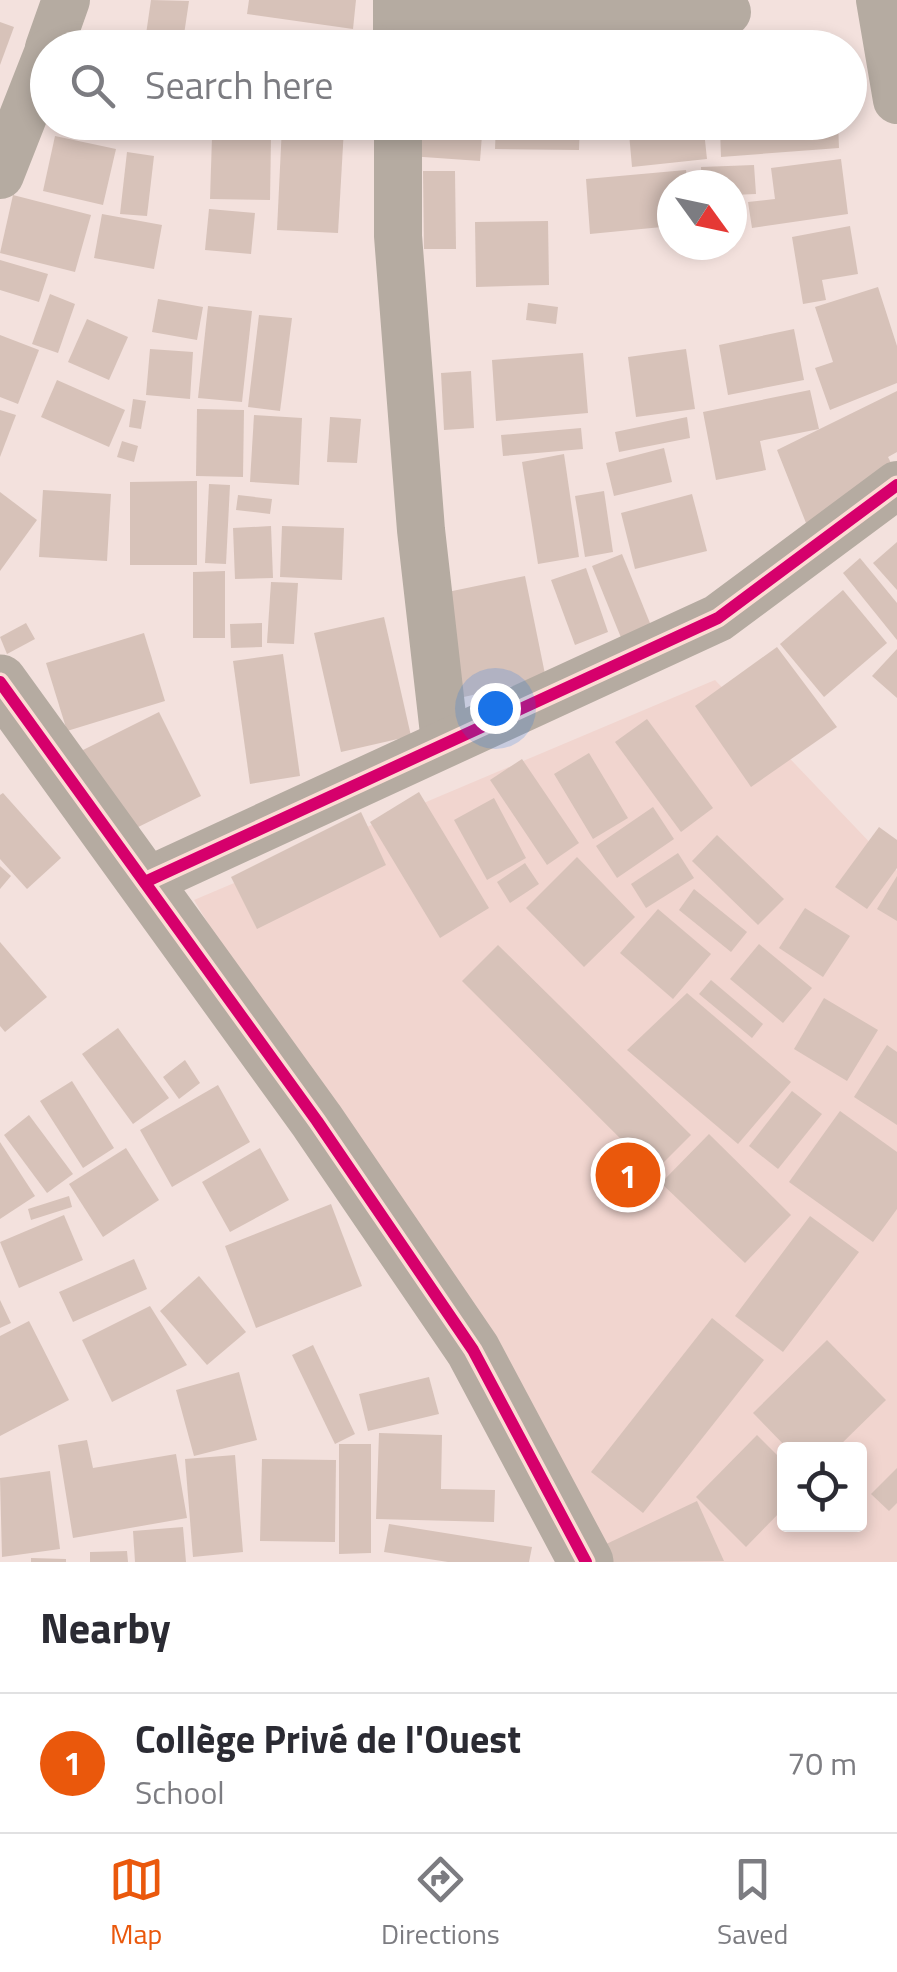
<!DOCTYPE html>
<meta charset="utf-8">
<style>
body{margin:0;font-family:"Titillium Web",sans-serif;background:#f2f2f3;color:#2b2b33}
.controls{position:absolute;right:30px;bottom:30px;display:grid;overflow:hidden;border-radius:10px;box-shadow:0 5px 15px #0003}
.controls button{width:90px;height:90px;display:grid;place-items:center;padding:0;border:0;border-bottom:2px solid #e1e1e2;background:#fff;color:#2b2b33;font:50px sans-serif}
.compass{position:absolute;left:657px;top:170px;width:90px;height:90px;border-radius:50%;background:#fff;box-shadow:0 5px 15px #0003;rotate:123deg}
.you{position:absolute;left:495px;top:708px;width:35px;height:35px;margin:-25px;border:8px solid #fff;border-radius:50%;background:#1a73e8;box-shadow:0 0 0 15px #1a73e833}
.badge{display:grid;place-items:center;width:65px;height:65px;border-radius:50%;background:#ea580c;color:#fff;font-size:32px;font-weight:700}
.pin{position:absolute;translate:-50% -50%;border:5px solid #fff;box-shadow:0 2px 10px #0006}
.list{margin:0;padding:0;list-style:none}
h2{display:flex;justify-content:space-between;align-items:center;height:130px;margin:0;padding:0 40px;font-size:42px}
h2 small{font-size:32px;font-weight:400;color:#7c7c81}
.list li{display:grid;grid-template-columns:65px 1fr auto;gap:30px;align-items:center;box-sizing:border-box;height:140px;padding:0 40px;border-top:2px solid #e1e1e2}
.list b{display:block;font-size:38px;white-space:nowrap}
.list p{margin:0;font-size:32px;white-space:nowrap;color:#7c7c81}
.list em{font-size:32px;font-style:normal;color:#7c7c81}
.icon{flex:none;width:55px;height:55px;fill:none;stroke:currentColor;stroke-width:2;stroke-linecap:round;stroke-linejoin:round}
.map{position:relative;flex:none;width:897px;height:1562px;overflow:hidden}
.search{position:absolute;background:#fff;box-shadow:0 5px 15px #0003;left:30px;right:30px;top:30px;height:110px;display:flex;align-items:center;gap:25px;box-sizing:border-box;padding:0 35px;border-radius:55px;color:#7c7c81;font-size:38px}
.sheet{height:270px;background:#fff}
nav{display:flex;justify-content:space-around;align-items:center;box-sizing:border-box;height:140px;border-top:2px solid #e1e1e2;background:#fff;font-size:28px;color:#7c7c81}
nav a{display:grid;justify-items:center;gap:5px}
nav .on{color:#ea580c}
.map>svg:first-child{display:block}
.built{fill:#f1d5cf;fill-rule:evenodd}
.building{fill:#d7c2b9}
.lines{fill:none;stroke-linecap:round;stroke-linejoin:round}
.minor{stroke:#b5aba1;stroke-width:48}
.tertiary{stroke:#b5aba1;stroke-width:55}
.cycleway-casing{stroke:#fcdbd4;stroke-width:19}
.cycleway{stroke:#d6006c;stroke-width:12}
</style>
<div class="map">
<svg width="897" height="1562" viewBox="0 0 897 1562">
<rect width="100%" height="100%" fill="#f3e1dd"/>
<path class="built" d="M715 680 897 871V1562H592L194 900ZM784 1450H860V1524H784Z"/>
<g class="building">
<polygon points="151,0 189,1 182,48 144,48"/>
<polygon points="249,0 356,0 353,29 247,14"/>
<polygon points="0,22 14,27 0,65"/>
<polygon points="283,33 345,35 344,48 282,48"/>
<polygon points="139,122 170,122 166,132"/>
<polygon points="217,122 267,122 266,133 216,129"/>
<polygon points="412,122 483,122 480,161 409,156"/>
<polygon points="496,122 580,122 579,150 495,149"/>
<polygon points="628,122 703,122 707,159 632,167"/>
<polygon points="838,122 839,148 721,157 720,130"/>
<polygon points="282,126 344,128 338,233 277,230"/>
<polygon points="55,136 116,149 103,205 43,191"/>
<polygon points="212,137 271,138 270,200 210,199"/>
<polygon points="127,152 154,156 147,216 120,214"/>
<polygon points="841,159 848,214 752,228 748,202 775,199 771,168"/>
<polygon points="754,165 756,194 732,195 732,185 702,185 701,167"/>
<polygon points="686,170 688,185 672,185 672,226 590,234 586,179"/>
<polygon points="423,171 455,171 456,249 424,249"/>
<polygon points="13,195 91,215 75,272 0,253"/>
<polygon points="209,209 255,213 251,254 205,250"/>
<polygon points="102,214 162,225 154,269 94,258"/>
<polygon points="548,221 549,285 476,287 475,222"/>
<polygon points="850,226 858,274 822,280 826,300 803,304 792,237"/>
<polygon points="0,260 48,274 39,302 0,290"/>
<polygon points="878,287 897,346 897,383 830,410 815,368 833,362 815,307"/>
<polygon points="50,294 75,304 58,353 32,344"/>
<polygon points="158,299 203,307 197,340 152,332"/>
<polygon points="528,303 558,307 556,324 526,320"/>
<polygon points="208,306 252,311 242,402 198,398"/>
<polygon points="259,315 292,318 280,411 248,407"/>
<polygon points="87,319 128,337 109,380 68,362"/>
<polygon points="794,329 804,380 728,395 719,345"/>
<polygon points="0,335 39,350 18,404 0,397"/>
<polygon points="150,349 193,352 190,399 146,395"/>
<polygon points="686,349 695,409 636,417 628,357"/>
<polygon points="583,353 588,413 496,421 492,360"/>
<polygon points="471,371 474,428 444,430 441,373"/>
<polygon points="57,380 125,410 109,447 41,417"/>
<polygon points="810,390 819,429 760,441 766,470 716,480 703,412"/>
<polygon points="897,391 897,452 888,457 897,475 806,523 777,450"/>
<polygon points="133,399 146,401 141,429 129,427"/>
<polygon points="197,409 244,410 243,477 196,476"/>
<polygon points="0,410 16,415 0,457"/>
<polygon points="254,415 302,418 299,485 250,482"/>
<polygon points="330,417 361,419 357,463 327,462"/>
<polygon points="687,417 690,438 619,452 615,432"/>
<polygon points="581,428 583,449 503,456 501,435"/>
<polygon points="122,441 138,446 134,462 117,457"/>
<polygon points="664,448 672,482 614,496 606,463"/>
<polygon points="564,454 579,557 538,564 522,462"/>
<polygon points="197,481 197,565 130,565 130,482"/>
<polygon points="209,484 230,485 226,564 205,563"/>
<polygon points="43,490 111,494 107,561 39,557"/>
<polygon points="604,491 613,552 585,557 575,496"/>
<polygon points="0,492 37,520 0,571"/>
<polygon points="692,494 707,551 635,569 621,513"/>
<polygon points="238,495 272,499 270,514 236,510"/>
<polygon points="271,526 273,578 235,579 233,528"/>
<polygon points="282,526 344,528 342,580 280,577"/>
<polygon points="897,542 897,590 873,563"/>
<polygon points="622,554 654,633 624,645 592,566"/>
<polygon points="860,558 897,603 897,640 843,573"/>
<polygon points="586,568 608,632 575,645 551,580"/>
<polygon points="225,571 225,638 193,638 193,572"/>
<polygon points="525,576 546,679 459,698 438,594"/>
<polygon points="271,582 298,583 294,644 267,643"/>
<polygon points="843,590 887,643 824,697 780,644"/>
<polygon points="384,617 411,736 341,752 314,633"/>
<polygon points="26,623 35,639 7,654 0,637"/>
<polygon points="262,623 262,647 231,648 230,624"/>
<polygon points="144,633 165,701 67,731 46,663"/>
<polygon points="777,647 837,727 751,787 695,706"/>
<polygon points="897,649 897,698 872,676"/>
<polygon points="283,654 300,776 250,784 233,661"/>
<polygon points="159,712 201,796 122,835 81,751"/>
<polygon points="647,719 713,808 681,832 615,742"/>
<polygon points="589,753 628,818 593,839 554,774"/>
<polygon points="522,759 579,843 547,865 490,780"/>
<polygon points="419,792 489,908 440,938 370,822"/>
<polygon points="3,793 61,858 27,889 0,859 0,795"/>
<polygon points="494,798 526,858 487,880 454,820"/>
<polygon points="653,807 674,839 617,878 596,846"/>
<polygon points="361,812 386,865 257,929 231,877"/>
<polygon points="879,827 897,840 897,868 867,909 835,887"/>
<polygon points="717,835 784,899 758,925 692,861"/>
<polygon points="678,853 694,878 646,908 631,884"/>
<polygon points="577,857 635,917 584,967 526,908"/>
<polygon points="525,863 539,884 510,903 497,882"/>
<polygon points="0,866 11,876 0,889"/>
<polygon points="897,876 897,921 877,909"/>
<polygon points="694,889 747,932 731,952 679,910"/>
<polygon points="805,908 850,936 823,977 779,948"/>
<polygon points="658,909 711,954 673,999 620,953"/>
<polygon points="0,942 47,997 5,1032 0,1026"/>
<polygon points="759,944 812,988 783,1023 730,979"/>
<polygon points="498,945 691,1135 654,1172 462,981"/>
<polygon points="711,980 763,1024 752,1038 699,994"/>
<polygon points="687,993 791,1082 738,1144 627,1050"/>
<polygon points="824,998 878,1030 847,1081 794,1049"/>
<polygon points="118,1028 169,1098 133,1124 82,1054"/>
<polygon points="887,1045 897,1052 897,1125 854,1097"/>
<polygon points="185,1060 200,1083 179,1099 163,1077"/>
<polygon points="72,1081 114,1148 83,1168 40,1101"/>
<polygon points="218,1085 250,1142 172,1187 140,1130"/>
<polygon points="792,1091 822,1114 778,1169 749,1146"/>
<polygon points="840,1111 897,1152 897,1209 873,1242 789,1182"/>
<polygon points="29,1115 73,1174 47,1193 4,1135"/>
<polygon points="709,1134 791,1215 745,1263 661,1183"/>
<polygon points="0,1142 35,1196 0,1219"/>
<polygon points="126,1148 159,1200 103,1237 69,1184"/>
<polygon points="260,1148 289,1200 230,1232 202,1182"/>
<polygon points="69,1196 72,1207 31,1220 28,1209"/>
<polygon points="331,1204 362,1286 256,1328 225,1246"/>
<polygon points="64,1215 83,1260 19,1288 0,1242"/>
<polygon points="810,1216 859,1252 783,1352 735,1316"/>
<polygon points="134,1259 147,1289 73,1322 59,1292"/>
<polygon points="199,1276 246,1332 207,1365 160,1311"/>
<polygon points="0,1300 11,1323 0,1328"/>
<polygon points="150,1306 187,1365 112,1402 82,1340"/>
<polygon points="712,1318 764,1360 643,1513 591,1472"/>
<polygon points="29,1321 69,1400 0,1436 0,1336"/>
<polygon points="827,1340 886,1400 835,1450 789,1450 753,1413"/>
<polygon points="313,1345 355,1434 335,1444 292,1355"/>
<polygon points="239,1372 257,1440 194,1456 176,1390"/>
<polygon points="429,1377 439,1414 368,1431 359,1394"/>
<polygon points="379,1433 442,1435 441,1489 495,1490 494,1522 376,1519"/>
<polygon points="757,1435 784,1462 784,1508 746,1547 696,1497"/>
<polygon points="87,1440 93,1468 176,1454 187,1518 73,1538 58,1445"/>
<polygon points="339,1444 371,1444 371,1553 339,1554"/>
<polygon points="235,1455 243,1552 193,1557 185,1459"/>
<polygon points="262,1459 336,1460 335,1542 260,1541"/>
<polygon points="897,1468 897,1503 889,1511 871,1494"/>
<polygon points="50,1471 60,1549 2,1557 0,1478"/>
<polygon points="697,1501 724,1561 607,1562 600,1547"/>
<polygon points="389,1524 532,1547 529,1562 448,1562 384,1552"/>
<polygon points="183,1527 186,1562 135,1562 133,1531"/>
<polygon points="127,1551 128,1562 90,1562 90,1552"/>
<polygon points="31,1558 66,1559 66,1562 31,1562"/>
</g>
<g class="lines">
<g class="minor">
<polyline points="397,0 397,48"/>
<polyline points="880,0 897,100"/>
<polyline points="397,6 494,10 727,12"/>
<polyline points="49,48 66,0"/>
<polyline points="398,122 398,236 421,530 445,742"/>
<polyline points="0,175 48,53"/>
<polyline points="145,882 718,618 897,485"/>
</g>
<polyline class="tertiary" points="0,682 317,1121 473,1350 586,1562"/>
<defs>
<g id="cycleway">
<polyline points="0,682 317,1121 473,1350 586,1562"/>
<polyline points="145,882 718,618 897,485"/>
</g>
</defs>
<use href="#cycleway" class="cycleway-casing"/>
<use href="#cycleway" class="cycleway"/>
</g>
</svg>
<div class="controls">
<button><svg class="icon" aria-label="locate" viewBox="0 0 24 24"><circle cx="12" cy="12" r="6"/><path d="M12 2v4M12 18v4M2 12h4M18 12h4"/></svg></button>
</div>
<svg class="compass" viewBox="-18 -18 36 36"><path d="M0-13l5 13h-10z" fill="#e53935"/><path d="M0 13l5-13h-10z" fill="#7c7c81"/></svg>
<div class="you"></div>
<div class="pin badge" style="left:628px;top:1175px">1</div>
<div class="search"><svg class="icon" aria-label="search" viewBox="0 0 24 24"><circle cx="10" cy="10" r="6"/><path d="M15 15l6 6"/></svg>Search here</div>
</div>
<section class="sheet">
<h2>Nearby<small></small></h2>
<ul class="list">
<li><span class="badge">1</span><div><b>Collège Privé de l'Ouest</b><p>School</p></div><em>70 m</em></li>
</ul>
</section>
<nav>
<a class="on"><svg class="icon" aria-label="map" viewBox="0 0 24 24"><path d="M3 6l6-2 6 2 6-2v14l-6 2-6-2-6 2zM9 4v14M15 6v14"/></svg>Map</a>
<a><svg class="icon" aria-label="directions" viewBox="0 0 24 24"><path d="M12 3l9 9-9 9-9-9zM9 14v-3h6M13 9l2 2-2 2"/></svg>Directions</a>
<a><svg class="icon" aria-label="saved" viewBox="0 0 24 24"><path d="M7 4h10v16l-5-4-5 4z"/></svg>Saved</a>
</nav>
